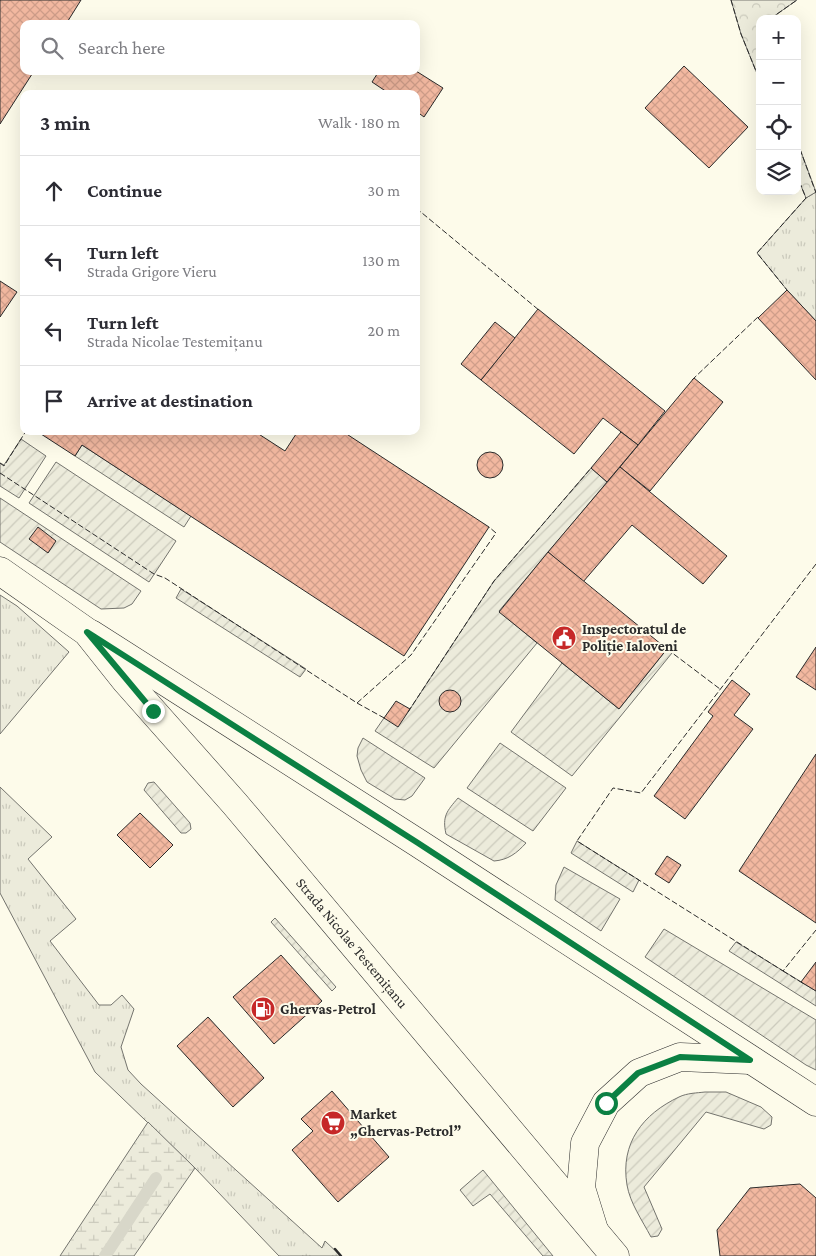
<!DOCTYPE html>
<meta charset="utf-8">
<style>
body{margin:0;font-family:"Crimson Pro",serif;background:#f7f7f7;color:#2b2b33}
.controls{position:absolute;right:15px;top:15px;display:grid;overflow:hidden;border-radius:10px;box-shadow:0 5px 20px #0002}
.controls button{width:45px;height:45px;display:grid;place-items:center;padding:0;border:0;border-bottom:1px solid #e1e1e2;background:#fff;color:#2b2b33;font:25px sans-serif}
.stop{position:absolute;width:15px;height:15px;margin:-11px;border:4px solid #0b8043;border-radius:50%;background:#fff}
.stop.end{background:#0b8043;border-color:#fff;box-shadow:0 1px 5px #0008}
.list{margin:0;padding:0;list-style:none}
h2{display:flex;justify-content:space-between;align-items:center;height:65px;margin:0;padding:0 20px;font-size:21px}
h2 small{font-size:16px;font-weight:400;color:#7c7c81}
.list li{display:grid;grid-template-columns:32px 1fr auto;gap:15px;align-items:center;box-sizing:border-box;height:70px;padding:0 20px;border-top:1px solid #e1e1e2}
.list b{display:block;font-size:19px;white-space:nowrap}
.list p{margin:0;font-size:16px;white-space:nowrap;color:#7c7c81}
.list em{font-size:16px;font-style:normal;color:#7c7c81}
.icon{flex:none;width:28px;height:28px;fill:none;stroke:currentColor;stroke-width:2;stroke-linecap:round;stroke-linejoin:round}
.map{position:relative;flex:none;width:816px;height:1256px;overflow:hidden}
.search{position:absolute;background:#fff;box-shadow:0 5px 20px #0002;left:20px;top:20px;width:400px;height:55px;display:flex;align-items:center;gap:12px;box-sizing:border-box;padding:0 18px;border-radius:10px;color:#7c7c81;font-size:19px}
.panel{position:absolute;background:#fff;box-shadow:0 5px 20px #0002;left:20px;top:90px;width:400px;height:345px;border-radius:10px}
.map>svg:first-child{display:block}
.grass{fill:url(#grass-tufts);stroke:#74746e}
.forest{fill:url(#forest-crowns);stroke:#74746e}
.wetland{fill:url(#wetland-marsh);stroke:#74746e}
.garden{fill:url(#garden-furrows);stroke:#74746e}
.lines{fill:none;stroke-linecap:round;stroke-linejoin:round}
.stream{stroke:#d8d7c9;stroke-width:12}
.building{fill:url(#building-cross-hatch);stroke:#2b2b2b}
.minor-casing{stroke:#2b2b2b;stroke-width:29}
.major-casing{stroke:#2b2b2b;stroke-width:29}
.minor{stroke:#fdfbea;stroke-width:28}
.major{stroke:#fdfbea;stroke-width:28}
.fence{stroke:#2b2b2b;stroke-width:1;stroke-dasharray:6 2.5;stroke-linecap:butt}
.wall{stroke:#2b2b2b;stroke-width:2.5}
.route{stroke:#0b8043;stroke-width:6}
.labels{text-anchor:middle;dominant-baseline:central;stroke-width:4;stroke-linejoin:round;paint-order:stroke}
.poi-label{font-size:15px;font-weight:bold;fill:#2b2b2b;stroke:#fdfbea;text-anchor:start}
.street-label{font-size:15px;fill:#2b2b2b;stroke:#fdfbea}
</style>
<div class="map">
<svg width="816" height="1256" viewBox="0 0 816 1256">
<defs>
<pattern id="grass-tufts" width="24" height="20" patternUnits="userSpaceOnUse" patternTransform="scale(1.25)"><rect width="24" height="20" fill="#ecebdb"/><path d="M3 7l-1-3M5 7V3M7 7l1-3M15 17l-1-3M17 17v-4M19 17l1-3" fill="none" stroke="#cbcabc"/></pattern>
<pattern id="forest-crowns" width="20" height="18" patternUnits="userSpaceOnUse" patternTransform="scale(1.25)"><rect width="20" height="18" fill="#ecebdb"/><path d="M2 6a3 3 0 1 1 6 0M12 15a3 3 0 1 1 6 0" fill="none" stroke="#cbcabc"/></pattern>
<pattern id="wetland-marsh" width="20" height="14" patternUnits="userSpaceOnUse" patternTransform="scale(1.25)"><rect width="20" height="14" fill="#ecebdb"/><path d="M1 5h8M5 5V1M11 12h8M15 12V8" fill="none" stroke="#cbcabc"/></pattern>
<pattern id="garden-furrows" width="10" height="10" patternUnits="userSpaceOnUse" patternTransform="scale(1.25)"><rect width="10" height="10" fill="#ecebdb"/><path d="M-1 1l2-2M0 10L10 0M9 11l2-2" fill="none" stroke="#cbcabc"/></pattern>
<pattern id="building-cross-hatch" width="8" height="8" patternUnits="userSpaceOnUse" patternTransform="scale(1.25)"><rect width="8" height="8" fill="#f2b8a0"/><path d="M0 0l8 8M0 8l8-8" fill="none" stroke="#d09e8a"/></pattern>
</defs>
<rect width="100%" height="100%" fill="#fdfbea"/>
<g class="grass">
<polygon points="816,192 816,321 787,290 757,253 806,198"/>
<polygon points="0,595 17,606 69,652 0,734"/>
<polygon points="0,787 52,837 28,859 76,919 50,941 99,1005 111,1005 122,995 134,1009 121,1047 128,1070 141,1084 322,1248 325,1241 341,1256 279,1256 195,1168 95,1072 0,893"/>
</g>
<g class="forest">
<polygon points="731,0 797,0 770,19 760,19 760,81 741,34"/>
<polygon points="797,141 816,192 806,198 797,176"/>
</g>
<polygon class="wetland" points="148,1122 195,1168 134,1256 60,1256"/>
<g class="garden">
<polygon points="21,439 46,456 19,498 0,486 0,463 4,465"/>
<polygon points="82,445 191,516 184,527 75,456"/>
<polygon points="56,462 176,541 149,582 29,503"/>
<polygon points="591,468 607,482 499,611 537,643 434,768 375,731 384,718 410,709 494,581"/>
<polygon points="0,498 141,591 132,604 124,608 101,609 0,542"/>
<polygon points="181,589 306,669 300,677 176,598"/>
<polygon points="667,649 672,653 572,776 511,732 562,663 619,709"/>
<polygon points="363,738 425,778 412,796 405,800 395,799 367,782 361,770 357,756 358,748"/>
<polygon points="500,743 566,788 533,831 467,788"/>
<polygon points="154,782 190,823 191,829 186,833 181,833 144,790 148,783"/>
<path d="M458 798 526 843C517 853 508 860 494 861L446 834C442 816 447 811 458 798Z"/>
<polygon points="577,841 639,880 633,892 571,853"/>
<polygon points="564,867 620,899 601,931 555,900 556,885"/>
<polygon points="275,918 336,987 332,991 271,922"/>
<polygon points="664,929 816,1020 816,1070 806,1065 645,957"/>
<polygon points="736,942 816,991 816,1006 729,951"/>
<path d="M705 1092H726L761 1107 772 1117 771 1125 764 1129 706 1112 644 1187 662 1229 658 1236 651 1237C642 1220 630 1203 627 1185 620 1143 643 1114 679 1097 687 1093 697 1093 705 1092Z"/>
<polygon points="483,1170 553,1256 543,1256 490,1194 473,1206 460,1190"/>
</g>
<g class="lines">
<polyline class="stream" points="105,1256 156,1178"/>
</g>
<g class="building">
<polygon points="0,0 81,0 66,24 24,24 24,71 34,71 0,124"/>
<polygon points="684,66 748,127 709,168 645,108"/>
<polygon points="379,71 416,71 443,88 424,117 416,111 416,94 390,94 372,82"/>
<polygon points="0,281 17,292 0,317"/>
<polygon points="787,290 816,321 816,380 758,318"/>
<polygon points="538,309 665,411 638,445 603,418 574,454 481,380"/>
<polygon points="495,322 515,338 481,380 461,364"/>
<polygon points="694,378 723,402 650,491 620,467"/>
<polygon points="43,431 254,431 285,451 298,431 342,431 489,527 404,656 82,445 75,456 41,434"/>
<polygon points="621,432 638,445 607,482 591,468"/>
<circle cx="490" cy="465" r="13"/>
<polygon points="620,467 727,556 703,584 632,525 583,582 548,552"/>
<polygon points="38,527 56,541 48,553 29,539"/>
<polygon points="548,552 667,649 619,709 499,612"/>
<polygon points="816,647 816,690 796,677"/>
<polygon points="732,680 750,694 734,715 753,729 685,819 654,796 713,716 708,712"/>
<circle cx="450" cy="701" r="11"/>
<polygon points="396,701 410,709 398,727 384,718"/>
<polygon points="816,754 816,923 739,871"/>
<polygon points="140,813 173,845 150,868 117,835"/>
<polygon points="667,856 681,865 669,883 655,874"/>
<polygon points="281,955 322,1001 274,1044 233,997"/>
<polygon points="816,962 816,991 801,982"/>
<polygon points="208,1017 264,1078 233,1107 177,1046"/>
<polygon points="332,1091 389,1157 338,1202 292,1150 313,1131 301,1119"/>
<polygon points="800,1184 816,1198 816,1256 720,1256 717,1230 750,1188"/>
</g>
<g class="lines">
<defs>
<g id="minor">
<polyline points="91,634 418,843 816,1102"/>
<polyline points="594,1230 581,1188 585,1143 606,1103 639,1073 680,1057 750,1060"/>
</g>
<polyline id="major" points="0,571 87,632 126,681 235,804 615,1256"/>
</defs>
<use href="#minor" class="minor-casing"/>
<use href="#major" class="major-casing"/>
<use href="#minor" class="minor"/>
<use href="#major" class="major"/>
<g class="fence">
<polyline points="731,0 741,34 760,81"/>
<polyline points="770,19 797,0"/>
<polyline points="797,141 816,193"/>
<polyline points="416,208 540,311"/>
<polyline points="785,292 787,290 757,253 806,198 797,176"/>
<polyline points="692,380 759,316"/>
<polyline points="0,463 4,466 26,431"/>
<polyline points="0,473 154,574 165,578 357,703 386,719"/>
<polyline points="816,564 641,793 613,788 577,841 783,971 816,930"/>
<polyline points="667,649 720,689"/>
<polyline points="357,703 411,655 496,533 489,527"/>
<polyline points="408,712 494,581 592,467"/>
<polyline points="783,971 804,984"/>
</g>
<polyline class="wall" points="335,1249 341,1256"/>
</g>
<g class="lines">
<polyline class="route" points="153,711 87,632 418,843 750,1060 680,1057 638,1073 606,1103"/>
</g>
<defs>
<symbol id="civic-disc" viewBox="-11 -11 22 22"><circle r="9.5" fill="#c62828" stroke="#fdfbea"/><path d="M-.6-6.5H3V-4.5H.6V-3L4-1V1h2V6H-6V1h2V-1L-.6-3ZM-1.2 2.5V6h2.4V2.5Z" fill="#fff"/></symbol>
<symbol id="fuel-disc" viewBox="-11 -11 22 22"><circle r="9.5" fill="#c62828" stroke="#fdfbea"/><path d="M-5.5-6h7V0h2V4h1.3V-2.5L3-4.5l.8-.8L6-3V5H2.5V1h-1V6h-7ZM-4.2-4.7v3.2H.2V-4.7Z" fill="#fff"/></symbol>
<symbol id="supermarket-disc" viewBox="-11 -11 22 22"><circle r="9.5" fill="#c62828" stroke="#fdfbea"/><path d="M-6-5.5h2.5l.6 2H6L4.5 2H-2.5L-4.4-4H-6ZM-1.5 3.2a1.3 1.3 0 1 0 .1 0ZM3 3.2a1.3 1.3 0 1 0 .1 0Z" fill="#fff"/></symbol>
</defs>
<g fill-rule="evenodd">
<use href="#civic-disc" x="550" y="624" width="28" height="28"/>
<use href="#fuel-disc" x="249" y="995" width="28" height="28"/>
<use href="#supermarket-disc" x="319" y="1109" width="28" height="28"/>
</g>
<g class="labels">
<g class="poi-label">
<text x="582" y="629">Inspectoratul de<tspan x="582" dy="17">Poliție Ialoveni</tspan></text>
<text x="280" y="1009">Ghervas-Petrol</text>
<text x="350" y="1114">Market<tspan x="350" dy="17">„Ghervas-Petrol”</tspan></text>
</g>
<g class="street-label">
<text transform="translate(352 943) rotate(50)">Strada Nicolae Testemițanu</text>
</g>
</g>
</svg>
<div class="controls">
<button>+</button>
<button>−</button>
<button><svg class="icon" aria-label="locate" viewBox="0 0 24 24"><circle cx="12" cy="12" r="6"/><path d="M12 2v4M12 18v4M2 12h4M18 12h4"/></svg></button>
<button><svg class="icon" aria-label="layers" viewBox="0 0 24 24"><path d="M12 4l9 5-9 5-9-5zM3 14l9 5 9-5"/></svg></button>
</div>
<div class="stop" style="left:606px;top:1103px"></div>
<div class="stop end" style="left:153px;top:711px"></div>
<div class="search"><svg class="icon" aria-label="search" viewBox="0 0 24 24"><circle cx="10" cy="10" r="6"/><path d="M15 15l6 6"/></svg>Search here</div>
<section class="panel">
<h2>3 min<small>Walk · 180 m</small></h2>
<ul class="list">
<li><svg class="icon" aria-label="ahead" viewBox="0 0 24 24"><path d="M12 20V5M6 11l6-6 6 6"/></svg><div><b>Continue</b></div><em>30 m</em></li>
<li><svg class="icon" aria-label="left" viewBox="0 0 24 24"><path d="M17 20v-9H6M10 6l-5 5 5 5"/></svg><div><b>Turn left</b><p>Strada Grigore Vieru</p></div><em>130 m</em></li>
<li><svg class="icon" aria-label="left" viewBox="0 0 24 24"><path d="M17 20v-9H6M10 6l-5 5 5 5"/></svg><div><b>Turn left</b><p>Strada Nicolae Testemițanu</p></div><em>20 m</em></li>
<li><svg class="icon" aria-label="arrive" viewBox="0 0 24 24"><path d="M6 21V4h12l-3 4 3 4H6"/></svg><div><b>Arrive at destination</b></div></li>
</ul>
</section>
</div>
